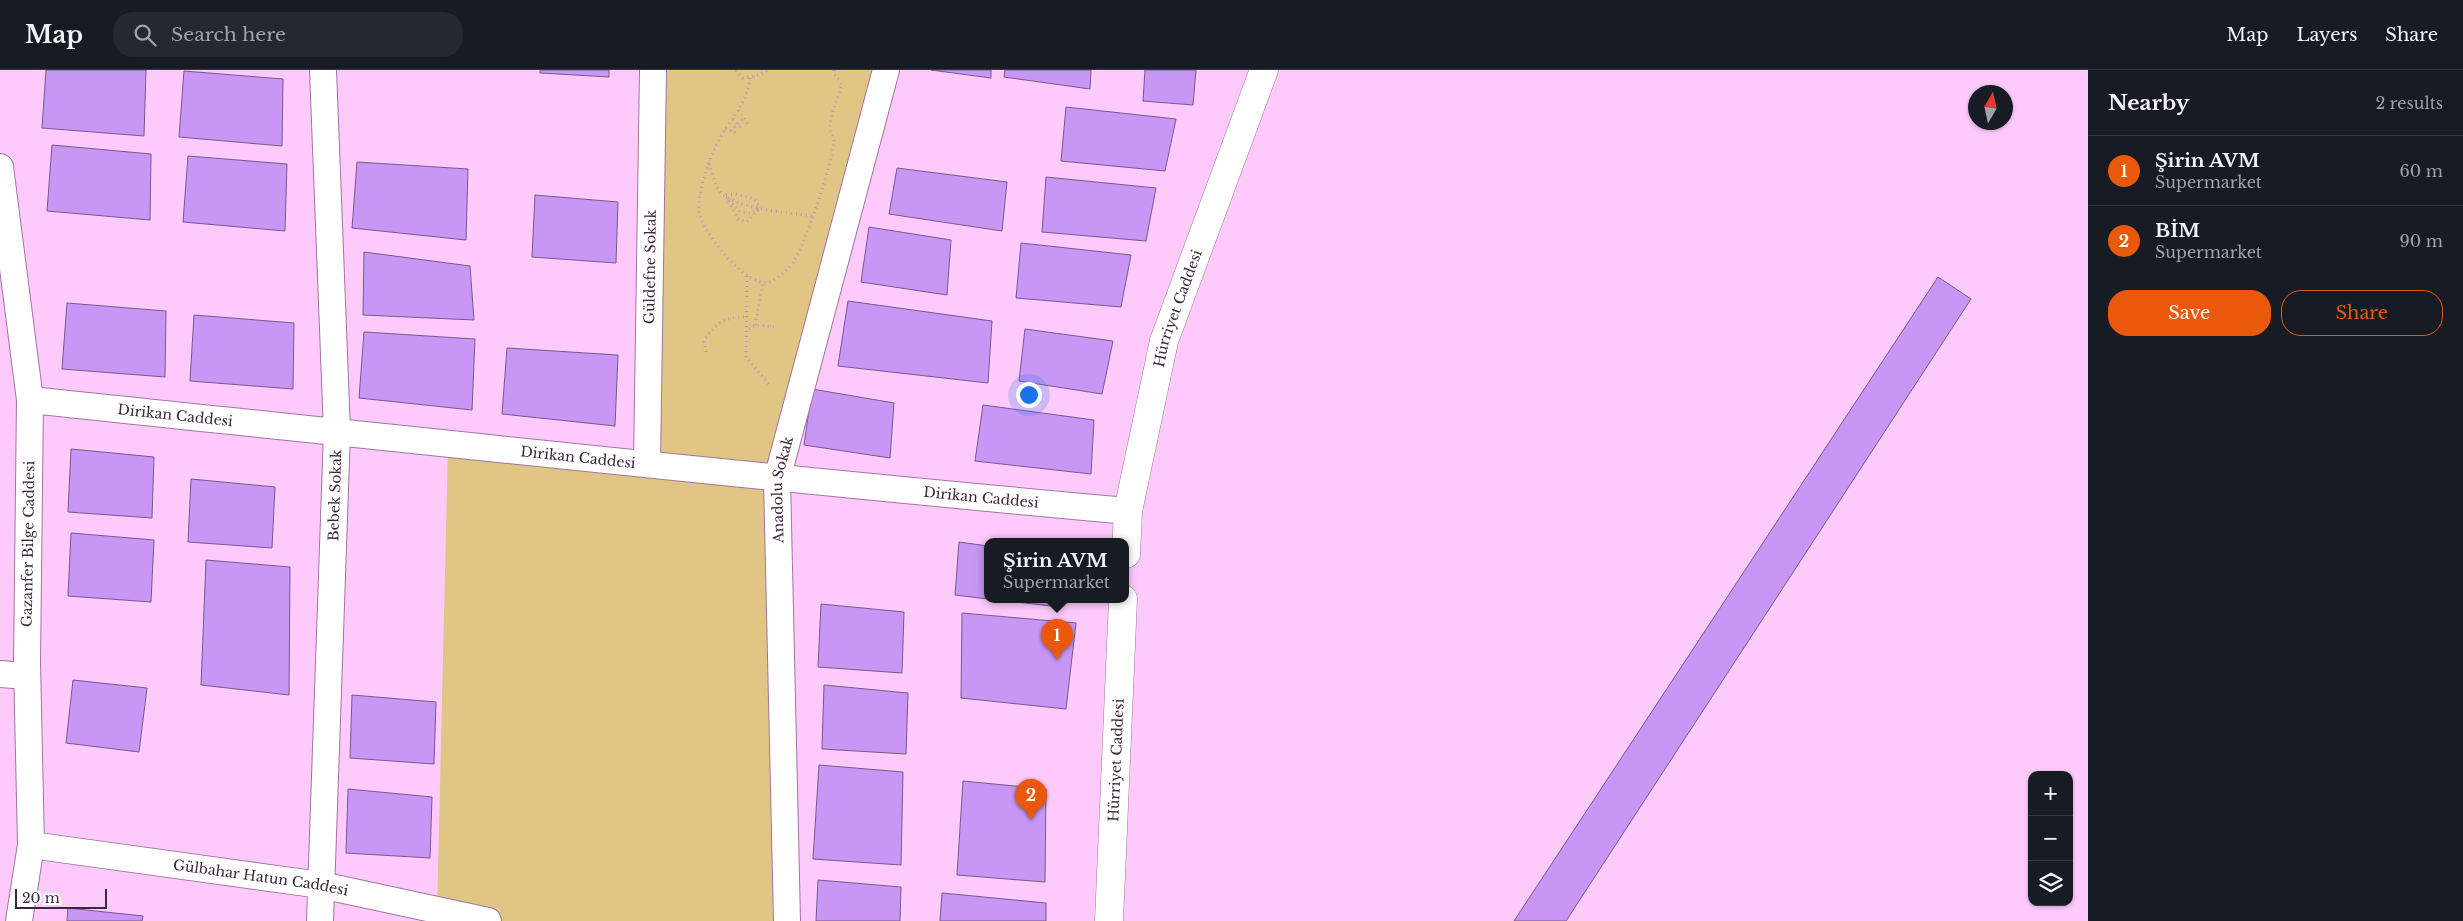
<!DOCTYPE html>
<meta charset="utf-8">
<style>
body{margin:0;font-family:"Libre Baskerville",serif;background:#242831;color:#f1f3f6}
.controls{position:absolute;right:15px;bottom:15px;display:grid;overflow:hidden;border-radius:10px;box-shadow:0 1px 4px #0004}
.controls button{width:45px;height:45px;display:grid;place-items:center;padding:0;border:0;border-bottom:1px solid #363941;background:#171b24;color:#f1f3f6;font:25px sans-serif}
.compass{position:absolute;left:1968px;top:15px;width:45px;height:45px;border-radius:50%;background:#171b24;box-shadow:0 1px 4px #0004;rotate:9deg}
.scale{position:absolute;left:15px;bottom:12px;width:92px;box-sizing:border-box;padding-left:5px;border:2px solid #3c283c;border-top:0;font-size:14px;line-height:18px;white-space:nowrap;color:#3c283c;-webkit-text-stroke:4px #fff;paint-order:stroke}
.you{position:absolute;left:1028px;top:324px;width:18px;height:18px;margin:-12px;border:4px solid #fff;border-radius:50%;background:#1a73e8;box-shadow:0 0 0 8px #1a73e833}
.badge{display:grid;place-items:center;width:32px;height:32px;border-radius:50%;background:#ea580c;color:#fff;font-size:16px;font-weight:700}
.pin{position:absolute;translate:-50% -41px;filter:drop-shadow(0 1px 2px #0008)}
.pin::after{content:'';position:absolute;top:26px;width:18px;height:15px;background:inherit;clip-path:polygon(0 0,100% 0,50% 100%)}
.popup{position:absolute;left:984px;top:468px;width:145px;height:65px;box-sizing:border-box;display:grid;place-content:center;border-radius:10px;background:#171b24;filter:drop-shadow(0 1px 4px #0005);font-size:16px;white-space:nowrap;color:#9ea1a6}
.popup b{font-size:19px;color:#f1f3f6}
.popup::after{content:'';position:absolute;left:50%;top:100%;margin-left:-10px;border:10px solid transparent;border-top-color:#171b24}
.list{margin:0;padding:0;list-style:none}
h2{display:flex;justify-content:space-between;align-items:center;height:65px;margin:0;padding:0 20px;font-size:21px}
h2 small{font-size:16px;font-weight:400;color:#9ea1a6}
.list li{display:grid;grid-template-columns:32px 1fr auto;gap:15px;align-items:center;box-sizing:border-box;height:70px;padding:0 20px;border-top:1px solid #363941}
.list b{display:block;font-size:19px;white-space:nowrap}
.list p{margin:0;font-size:16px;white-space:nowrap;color:#9ea1a6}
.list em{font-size:16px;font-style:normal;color:#9ea1a6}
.actions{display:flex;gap:10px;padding:15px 20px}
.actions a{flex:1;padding:11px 0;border:1px solid #ea580c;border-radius:20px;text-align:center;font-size:18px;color:#ea580c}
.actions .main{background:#ea580c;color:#fff}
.icon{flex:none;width:28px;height:28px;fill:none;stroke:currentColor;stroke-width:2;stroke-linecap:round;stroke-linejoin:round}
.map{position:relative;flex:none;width:2088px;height:851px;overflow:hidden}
header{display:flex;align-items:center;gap:30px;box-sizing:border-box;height:70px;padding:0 25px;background:#171b24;border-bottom:1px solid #363941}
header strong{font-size:24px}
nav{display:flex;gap:28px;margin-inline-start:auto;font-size:18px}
.search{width:350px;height:45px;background:#242831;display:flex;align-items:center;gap:12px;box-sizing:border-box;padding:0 18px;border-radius:20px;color:#9ea1a6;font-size:19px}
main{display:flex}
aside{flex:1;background:#171b24}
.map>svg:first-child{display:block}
.green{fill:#e0c585}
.building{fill:#c897f6;stroke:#75598f}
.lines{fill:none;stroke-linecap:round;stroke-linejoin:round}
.minor-casing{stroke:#a374a2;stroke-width:28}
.tertiary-casing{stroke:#a374a2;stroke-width:29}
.path{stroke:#bc93bb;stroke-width:3;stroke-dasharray:1 4;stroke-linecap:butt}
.minor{stroke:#fff;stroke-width:26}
.tertiary{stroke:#fff;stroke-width:28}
.labels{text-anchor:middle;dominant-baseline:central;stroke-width:5;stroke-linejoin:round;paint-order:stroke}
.street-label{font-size:14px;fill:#3c283c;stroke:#fff}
</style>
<header>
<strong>Map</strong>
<div class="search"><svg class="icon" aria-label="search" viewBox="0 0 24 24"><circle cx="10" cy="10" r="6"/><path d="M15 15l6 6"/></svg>Search here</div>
<nav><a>Map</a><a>Layers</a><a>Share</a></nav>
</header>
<main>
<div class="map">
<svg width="2088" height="851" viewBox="0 0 2088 851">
<rect width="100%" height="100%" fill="#fecafc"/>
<g class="green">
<polygon points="653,0 886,0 776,409 647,392"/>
<polygon points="448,376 777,411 788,851 480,851 437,842"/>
</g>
<g class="building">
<polygon points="46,0 146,0 144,66 42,58"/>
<polygon points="540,0 609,0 609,7 540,3"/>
<polygon points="931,0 991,0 991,8"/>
<polygon points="1005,0 1091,0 1090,19 1004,7"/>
<polygon points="1145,0 1196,0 1193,35 1143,31"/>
<polygon points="184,1 283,9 282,76 179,67"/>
<polygon points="1066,37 1176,49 1165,101 1061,91"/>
<polygon points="52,75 151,84 150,150 47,141"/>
<polygon points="188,86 287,94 285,161 183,152"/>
<polygon points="357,92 468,99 466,170 352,158"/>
<polygon points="897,98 1007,112 1002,161 889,144"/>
<polygon points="1046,107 1156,118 1146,171 1042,162"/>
<polygon points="535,125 618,132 616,193 532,187"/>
<polygon points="869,157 951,170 947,225 861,212"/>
<polygon points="1021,173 1131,185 1121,237 1016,228"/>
<polygon points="364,182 470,196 474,250 363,245"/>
<polygon points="1938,207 1971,229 1566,851 1514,851"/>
<polygon points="848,231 992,251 988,313 838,296"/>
<polygon points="67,233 166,241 165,307 62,299"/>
<polygon points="194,245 294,253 293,319 190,311"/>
<polygon points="1025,259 1113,271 1102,324 1019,311"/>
<polygon points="364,262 475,269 472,340 359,328"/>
<polygon points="507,278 618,285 615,356 502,344"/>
<polygon points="812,319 894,333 890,388 804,375"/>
<polygon points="983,335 1094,350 1091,404 975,391"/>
<polygon points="71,379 154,387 152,448 68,442"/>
<polygon points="191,409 275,417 272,478 188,472"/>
<polygon points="71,463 154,470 151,532 68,526"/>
<polygon points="959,472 988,476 988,529 955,525"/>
<polygon points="206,490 290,497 289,625 201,615"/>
<polygon points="990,529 1060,529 1060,537"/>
<polygon points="821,534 904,542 902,603 818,597"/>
<polygon points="962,543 1076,553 1066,639 961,628"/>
<polygon points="73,610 147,618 139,682 66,673"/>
<polygon points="824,615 908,623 906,684 822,679"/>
<polygon points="352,625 436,632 434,694 350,688"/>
<polygon points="819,695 903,702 901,795 813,789"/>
<polygon points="963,711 1046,719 1045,812 957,805"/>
<polygon points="348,719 432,727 430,788 346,783"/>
<polygon points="818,810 901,817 900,851 816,851"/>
<polygon points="942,823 1046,833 1046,851 940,851"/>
<polygon points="68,838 143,846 142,851 67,851"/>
</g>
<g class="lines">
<defs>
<g id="minor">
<polyline points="0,97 30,330 27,593 31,775 19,851"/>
<path id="s1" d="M30 330C396 368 762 408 1128 441"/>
<path id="s2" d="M647 393 653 0"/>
<polyline points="0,604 27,606"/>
<path id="s3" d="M31 775 321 815 488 851"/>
<path id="s4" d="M320 851 337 362 323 0"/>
<path id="s5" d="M787 851 777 409 886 0"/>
</g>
<g id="tertiary">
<path id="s6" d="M1126 484 1128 441 1164 271 1264 0"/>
<path id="s7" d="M1109 851 1123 529"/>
</g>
</defs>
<use href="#minor" class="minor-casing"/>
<use href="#tertiary" class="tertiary-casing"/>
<g class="path">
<polyline points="736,0 743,8 760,5 768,0"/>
<path d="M750 8C748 28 737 42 726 58 713 77 698 117 699 140 700 161 750 223 772 211 779 207 791 197 794 191 807 169 831 97 834 72 834 67 830 63 830 58 829 47 839 25 842 14L834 4V0"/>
<polyline points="739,40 748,54"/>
<polyline points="733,49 741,58"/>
<polyline points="725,59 736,63"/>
<polyline points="731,61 744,48"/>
<path d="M709 94C712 102 714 113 719 120 731 139 791 143 812 146"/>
<polyline points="726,125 736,124 754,129 760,137"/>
<polyline points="726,127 738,149 747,152 760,138"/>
<polyline points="729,130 740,142 751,143 759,138"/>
<polyline points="747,206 746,287 771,317"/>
<polyline points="755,255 763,212"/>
<polyline points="749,259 755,255 776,257"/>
<path d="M706 282 704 270C718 251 724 247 748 247"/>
</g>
<use href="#minor" class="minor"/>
<use href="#tertiary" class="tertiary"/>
</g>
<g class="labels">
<g class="street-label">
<text stroke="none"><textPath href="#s2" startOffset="196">Güldefne Sokak</textPath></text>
<text stroke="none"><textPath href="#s6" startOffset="252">Hürriyet Caddesi</textPath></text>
<text stroke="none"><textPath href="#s1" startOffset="146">Dirikan Caddesi</textPath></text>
<text stroke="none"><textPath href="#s1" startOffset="551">Dirikan Caddesi</textPath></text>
<text stroke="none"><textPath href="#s5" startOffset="432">Anadolu Sokak</textPath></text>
<text stroke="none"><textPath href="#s4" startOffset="426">Bebek Sokak</textPath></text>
<text stroke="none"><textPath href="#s1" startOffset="956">Dirikan Caddesi</textPath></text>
<text transform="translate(28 474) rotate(-89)">Gazanfer Bilge Caddesi</text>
<text stroke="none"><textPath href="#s7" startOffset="161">Hürriyet Caddesi</textPath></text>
<text stroke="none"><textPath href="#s3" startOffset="232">Gülbahar Hatun Caddesi</textPath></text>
</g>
</g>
</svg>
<div class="controls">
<button>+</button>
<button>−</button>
<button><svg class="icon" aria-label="layers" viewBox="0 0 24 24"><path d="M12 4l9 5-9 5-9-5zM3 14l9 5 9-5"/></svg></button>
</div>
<svg class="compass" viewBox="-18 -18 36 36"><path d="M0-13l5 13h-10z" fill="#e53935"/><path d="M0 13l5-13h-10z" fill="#9ea1a6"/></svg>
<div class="scale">20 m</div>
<div class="you"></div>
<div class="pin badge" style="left:1057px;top:590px">1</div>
<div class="popup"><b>Şirin AVM</b>Supermarket</div>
<div class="pin badge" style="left:1031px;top:750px">2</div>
</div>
<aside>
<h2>Nearby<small>2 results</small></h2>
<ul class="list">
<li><span class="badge">1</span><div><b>Şirin AVM</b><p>Supermarket</p></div><em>60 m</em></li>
<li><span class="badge">2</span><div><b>BİM</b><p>Supermarket</p></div><em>90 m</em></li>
</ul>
<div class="actions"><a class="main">Save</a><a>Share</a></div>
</aside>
</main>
